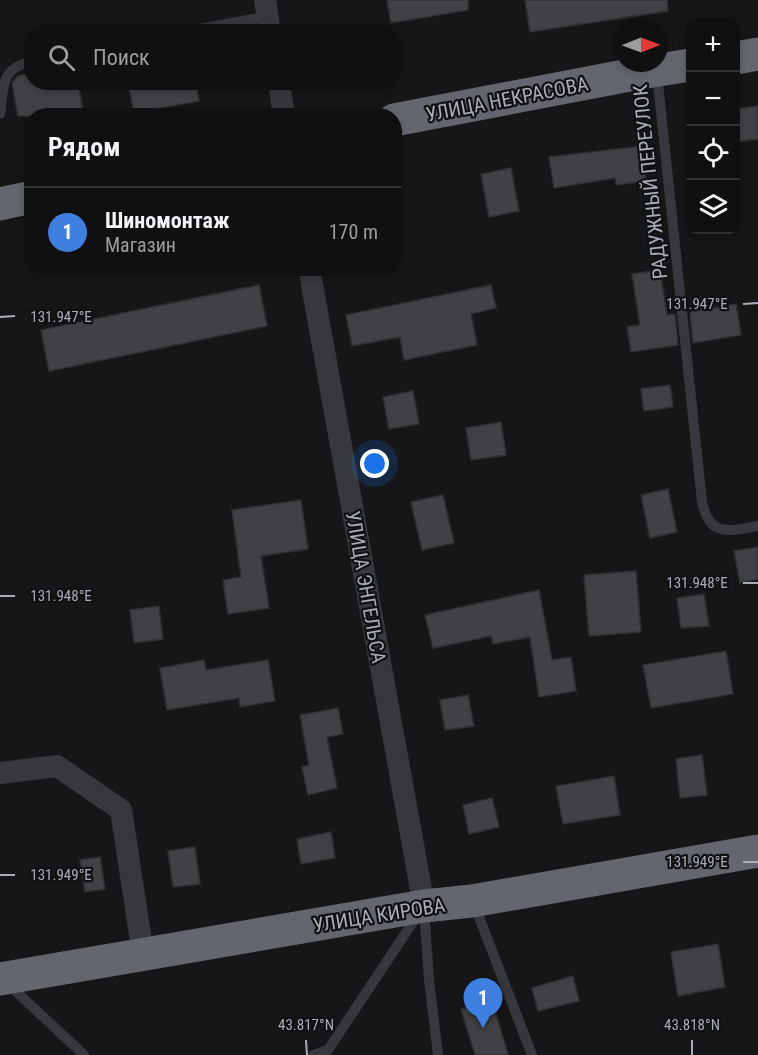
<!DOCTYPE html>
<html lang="ru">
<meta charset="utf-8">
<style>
body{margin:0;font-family:"Roboto Condensed",sans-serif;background:#1e1e20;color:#f1f3f6}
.controls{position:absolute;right:18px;top:18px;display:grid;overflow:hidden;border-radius:12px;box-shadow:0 3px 9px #0003}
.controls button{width:54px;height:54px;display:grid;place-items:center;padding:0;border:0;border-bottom:2px solid #303032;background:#101012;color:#f1f3f6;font:30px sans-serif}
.compass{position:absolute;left:614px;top:18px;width:54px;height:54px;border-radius:50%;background:#101012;box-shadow:0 3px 9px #0003;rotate:89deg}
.you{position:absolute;left:375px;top:464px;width:21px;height:21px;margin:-15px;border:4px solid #fff;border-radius:50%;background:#1a73e8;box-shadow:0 0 0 9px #1a73e833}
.badge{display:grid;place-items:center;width:39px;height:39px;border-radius:50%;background:#f2b134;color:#fff;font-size:20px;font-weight:700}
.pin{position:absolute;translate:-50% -50px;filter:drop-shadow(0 2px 3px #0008)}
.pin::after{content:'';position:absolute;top:32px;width:21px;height:18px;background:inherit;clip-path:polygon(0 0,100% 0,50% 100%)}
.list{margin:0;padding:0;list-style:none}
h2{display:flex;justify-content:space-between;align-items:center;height:78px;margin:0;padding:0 24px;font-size:26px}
h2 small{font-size:20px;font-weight:400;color:#9c9d9f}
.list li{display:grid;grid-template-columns:39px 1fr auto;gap:18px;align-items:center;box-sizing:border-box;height:90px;padding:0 24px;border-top:2px solid #303032}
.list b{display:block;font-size:22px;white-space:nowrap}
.list p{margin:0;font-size:20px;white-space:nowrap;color:#9c9d9f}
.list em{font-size:20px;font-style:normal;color:#9c9d9f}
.icon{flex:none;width:33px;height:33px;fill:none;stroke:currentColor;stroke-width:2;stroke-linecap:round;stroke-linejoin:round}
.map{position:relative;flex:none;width:758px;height:1055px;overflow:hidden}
.search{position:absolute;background:#101012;box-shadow:0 3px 9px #0003;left:24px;top:24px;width:378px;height:66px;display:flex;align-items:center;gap:15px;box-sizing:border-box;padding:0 21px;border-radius:24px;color:#9c9d9f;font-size:22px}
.panel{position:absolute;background:#101012;box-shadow:0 3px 9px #0003;left:24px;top:108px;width:378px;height:168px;border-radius:24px}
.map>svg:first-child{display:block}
.building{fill:#404145;stroke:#303034;stroke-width:1.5}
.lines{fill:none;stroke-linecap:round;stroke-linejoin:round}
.lane{stroke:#37383d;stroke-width:10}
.street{stroke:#37383d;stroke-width:22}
.highway{stroke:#63666e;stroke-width:33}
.ticks{fill:none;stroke:#a8adb8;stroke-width:2}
.labels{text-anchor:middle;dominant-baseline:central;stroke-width:4.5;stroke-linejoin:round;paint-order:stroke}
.street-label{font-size:20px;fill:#a8adb8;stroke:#111113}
.ticks-label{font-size:15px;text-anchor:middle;fill:#a8adb8;stroke:#111113;stroke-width:4.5;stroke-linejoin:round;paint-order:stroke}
</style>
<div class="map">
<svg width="758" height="1055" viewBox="0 0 758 1055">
<rect width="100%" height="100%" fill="#161618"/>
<g class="building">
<polygon points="387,0 468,0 468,10 391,23"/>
<polygon points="525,0 667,0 668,11 530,32"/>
<polygon points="32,73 32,82 78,82 84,116 18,116 12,83 18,76"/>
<polygon points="128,82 196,82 199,101 134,113"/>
<polygon points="758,106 758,139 735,142 735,109"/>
<polygon points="642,146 646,181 616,185 615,178 554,188 549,157"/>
<polygon points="511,168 519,211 489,217 481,174"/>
<polygon points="660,270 667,315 675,314 678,345 631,352 627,327 640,325 632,274"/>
<polygon points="259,285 267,326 49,371 41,330"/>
<polygon points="491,285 496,308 471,314 477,345 404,360 400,337 352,346 346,315"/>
<polygon points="736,304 741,335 693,343 690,312"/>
<polygon points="670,385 673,407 644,411 641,389"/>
<polygon points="413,391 419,424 389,429 383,397"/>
<polygon points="501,422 506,455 471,460 466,428"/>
<polygon points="668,489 677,532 650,538 641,495"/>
<polygon points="443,495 454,543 422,550 411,502"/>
<polygon points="301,500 308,549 261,556 269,608 228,614 223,580 241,577 232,510"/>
<polygon points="758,547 758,579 740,583 734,551"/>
<polygon points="636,571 641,632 589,636 584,575"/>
<polygon points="539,590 552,660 571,657 576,691 539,697 530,637 493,644 491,636 433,648 425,615"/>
<polygon points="704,594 709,626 681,628 677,598"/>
<polygon points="159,606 163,639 134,643 130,610"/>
<polygon points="726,651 733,694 651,708 643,665"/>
<polygon points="204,660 206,670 268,660 275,701 240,707 239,698 167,710 160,668"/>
<polygon points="468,695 474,726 445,730 440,700"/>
<polygon points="338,708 343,734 327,737 337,788 308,795 302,767 309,765 300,715"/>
<polygon points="702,755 707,795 680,798 676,759"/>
<polygon points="614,776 620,815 563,824 556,786"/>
<polygon points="492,798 499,827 469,834 463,805"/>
<polygon points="331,832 335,858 301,864 297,839"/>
<polygon points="195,847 200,884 173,887 168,851"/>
<polygon points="100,857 105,889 85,892 80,860"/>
<polygon points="718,944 725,987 678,996 671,952"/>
<polygon points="573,976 579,1001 538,1011 532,988"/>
<polygon points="492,1000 508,1055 475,1055 461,1009"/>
</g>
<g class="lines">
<g class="lane">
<polyline points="184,32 268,16"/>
<path d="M657 74 702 502C710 538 728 531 758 526"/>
<path d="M0 114C4 85 0 69 32 61"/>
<polyline points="474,904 532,1055"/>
<polyline points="424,909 429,980 438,1055"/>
<polyline points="7,983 84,1055"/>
<polyline points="313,1055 328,1050 419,913"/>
</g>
<g class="street">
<polyline points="265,0 270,32"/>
<polyline points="279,82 284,116"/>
<polyline points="309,268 424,906"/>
<polyline points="0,773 57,766 121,810 143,954"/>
</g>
<g class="highway">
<polyline points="736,58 758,54"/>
<polyline points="394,120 640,73 690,65"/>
<polyline points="0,204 32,197"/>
<polyline points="0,979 424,906 472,901 758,851"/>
</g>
</g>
<path class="ticks" d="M743 304 758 303M0 317 15 316M743 583H758M0 596H15M743 862H758M0 875H15M306 1040 307 1055M692 1040V1055"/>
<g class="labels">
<g class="street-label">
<text transform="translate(507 99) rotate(-11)">УЛИЦА НЕКРАСОВА</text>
<text transform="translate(650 182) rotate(-96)">РАДУЖНЫЙ ПЕРЕУЛОК</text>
<text transform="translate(366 587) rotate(80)">УЛИЦА ЭНГЕЛЬСА</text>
<text transform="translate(379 915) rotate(-9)">УЛИЦА КИРОВА</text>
</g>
</g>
<g class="ticks-label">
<text x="697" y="309">131.947°E</text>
<text x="61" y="322">131.947°E</text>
<text x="697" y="588">131.948°E</text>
<text x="61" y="601">131.948°E</text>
<text x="697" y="867">131.949°E</text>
<text x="61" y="880">131.949°E</text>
<text x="306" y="1030">43.817°N</text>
<text x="692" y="1030">43.818°N</text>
</g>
</svg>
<div class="controls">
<button>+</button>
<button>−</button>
<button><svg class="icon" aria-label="locate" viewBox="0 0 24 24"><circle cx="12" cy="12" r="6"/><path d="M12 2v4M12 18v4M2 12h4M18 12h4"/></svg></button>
<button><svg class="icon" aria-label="layers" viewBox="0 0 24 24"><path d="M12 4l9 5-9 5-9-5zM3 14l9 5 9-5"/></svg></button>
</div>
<svg class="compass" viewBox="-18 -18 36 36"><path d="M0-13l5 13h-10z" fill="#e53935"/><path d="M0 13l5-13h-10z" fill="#9c9d9f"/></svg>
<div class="you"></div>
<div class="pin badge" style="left:483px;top:1028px;background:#3f7fe0">1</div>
<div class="search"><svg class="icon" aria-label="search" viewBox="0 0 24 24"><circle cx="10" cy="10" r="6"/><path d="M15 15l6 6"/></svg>Поиск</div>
<section class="panel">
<h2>Рядом<small></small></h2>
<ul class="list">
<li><span class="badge" style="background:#3f7fe0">1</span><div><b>Шиномонтаж</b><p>Магазин</p></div><em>170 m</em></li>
</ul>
</section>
</div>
